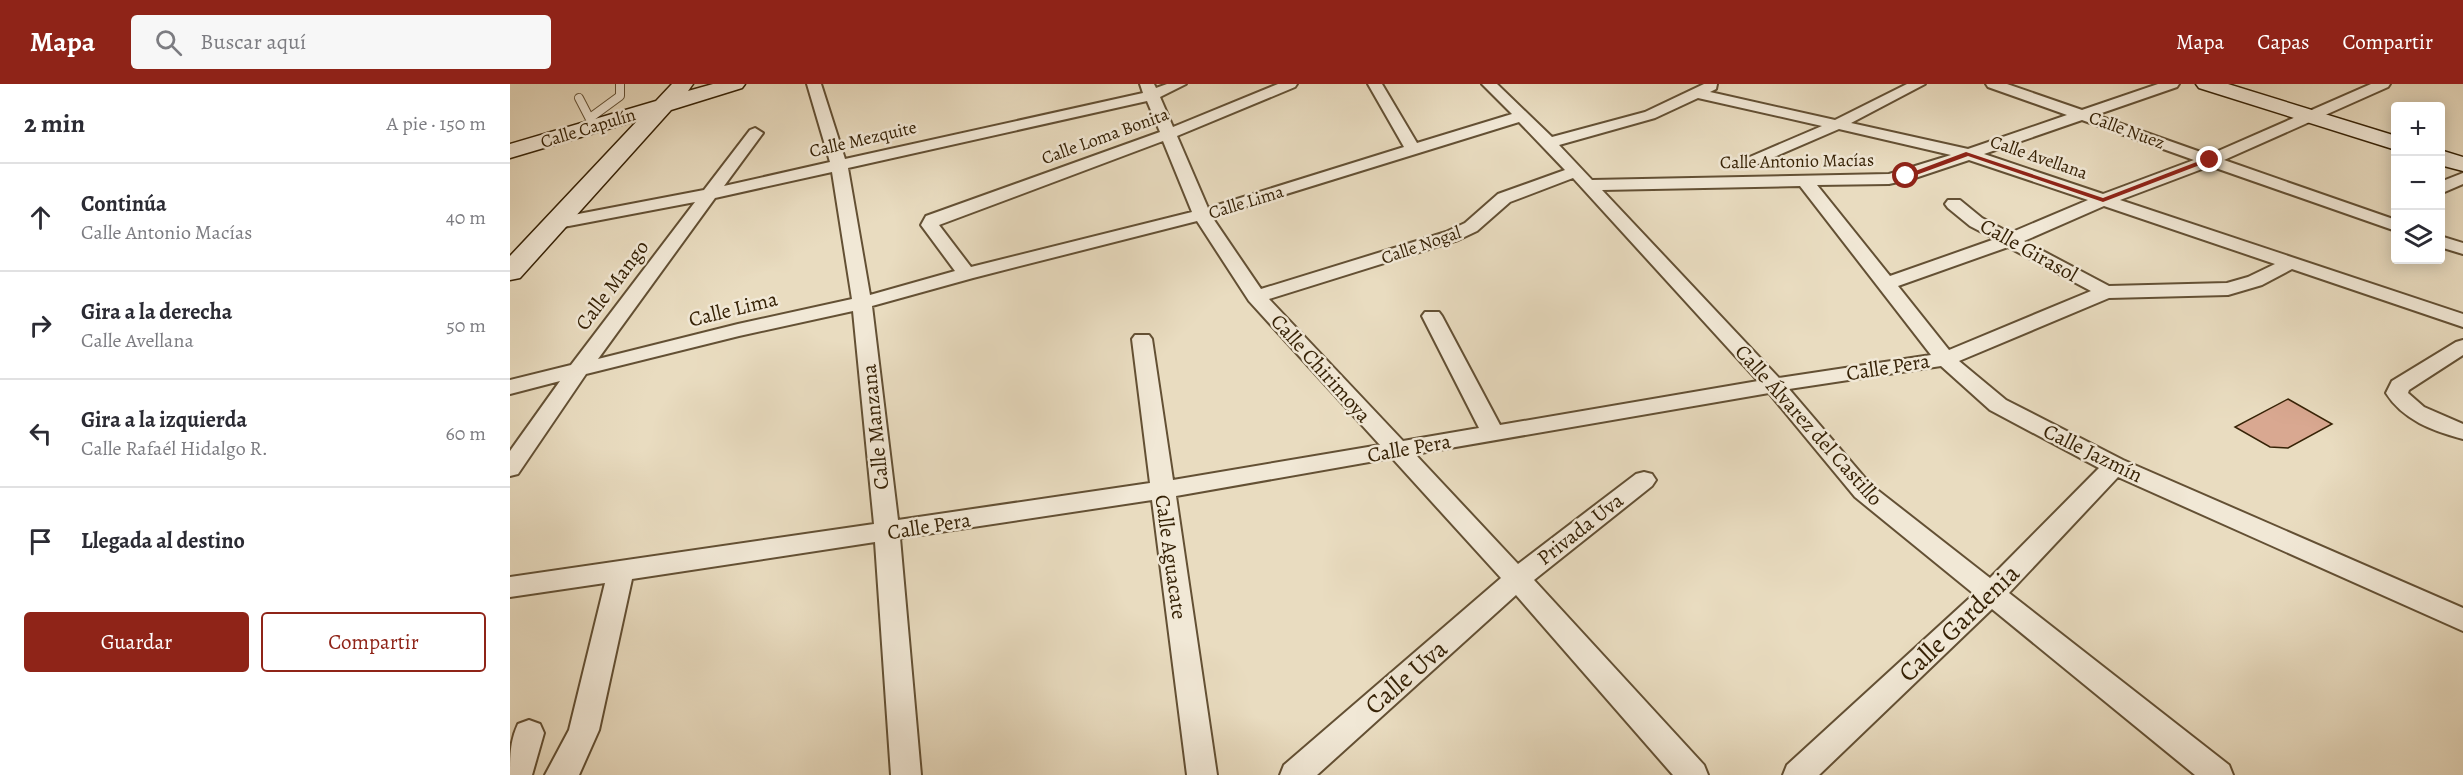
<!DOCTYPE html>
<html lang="es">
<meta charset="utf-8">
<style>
body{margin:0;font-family:Alegreya,serif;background:#f7f7f7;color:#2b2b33}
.controls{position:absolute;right:18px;top:18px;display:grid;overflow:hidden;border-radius:6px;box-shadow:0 3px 15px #0003}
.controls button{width:54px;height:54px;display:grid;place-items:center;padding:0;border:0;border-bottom:2px solid #e1e1e2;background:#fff;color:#2b2b33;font:30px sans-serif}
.stop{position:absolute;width:18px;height:18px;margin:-14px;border:4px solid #8f2418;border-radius:50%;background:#fff}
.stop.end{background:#8f2418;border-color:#fff;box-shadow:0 2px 6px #0008}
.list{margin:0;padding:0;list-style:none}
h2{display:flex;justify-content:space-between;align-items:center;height:78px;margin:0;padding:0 24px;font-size:26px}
h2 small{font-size:20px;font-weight:400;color:#7c7c81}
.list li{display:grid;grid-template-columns:39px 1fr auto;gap:18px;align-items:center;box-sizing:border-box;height:108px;padding:0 24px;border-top:2px solid #e1e1e2}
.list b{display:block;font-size:22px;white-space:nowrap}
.list p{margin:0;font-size:20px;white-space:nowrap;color:#7c7c81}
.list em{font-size:20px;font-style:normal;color:#7c7c81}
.actions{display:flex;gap:12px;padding:18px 24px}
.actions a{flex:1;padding:14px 0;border:2px solid #8f2418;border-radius:6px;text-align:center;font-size:21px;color:#8f2418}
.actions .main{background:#8f2418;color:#fff}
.icon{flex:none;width:33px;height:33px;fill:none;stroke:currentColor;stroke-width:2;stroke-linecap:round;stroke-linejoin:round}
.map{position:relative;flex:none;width:1953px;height:691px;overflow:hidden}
header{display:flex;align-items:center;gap:36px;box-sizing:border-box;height:84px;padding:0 30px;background:#8f2418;color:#fff}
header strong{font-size:28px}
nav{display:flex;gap:33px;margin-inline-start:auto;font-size:21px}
.search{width:420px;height:54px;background:#f7f7f7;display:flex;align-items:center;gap:15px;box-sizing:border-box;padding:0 21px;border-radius:6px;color:#7c7c81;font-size:22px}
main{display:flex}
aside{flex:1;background:#fff}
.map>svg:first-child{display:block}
.building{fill:#d9a891;stroke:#362206;stroke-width:1.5}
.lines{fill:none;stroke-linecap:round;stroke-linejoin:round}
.lane-casing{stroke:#635034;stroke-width:10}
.street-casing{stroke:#635034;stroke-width:4}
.secondary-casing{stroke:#362206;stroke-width:3}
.lane{stroke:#f1e8d6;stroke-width:8}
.street{fill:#f1e8d6;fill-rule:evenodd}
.secondary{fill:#f1e8d6;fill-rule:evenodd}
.route{fill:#8f2418}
.labels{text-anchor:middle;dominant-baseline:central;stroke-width:5;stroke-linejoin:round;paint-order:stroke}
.far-street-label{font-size:18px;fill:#362206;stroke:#f1e8d6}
.street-label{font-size:21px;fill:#362206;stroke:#f1e8d6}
.near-street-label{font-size:26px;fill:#362206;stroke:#f1e8d6}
</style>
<header>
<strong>Mapa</strong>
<div class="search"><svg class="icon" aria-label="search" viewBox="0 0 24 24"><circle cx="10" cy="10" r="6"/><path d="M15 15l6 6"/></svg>Buscar aquí</div>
<nav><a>Mapa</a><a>Capas</a><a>Compartir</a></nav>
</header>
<main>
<aside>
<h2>2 min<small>A pie · 150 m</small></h2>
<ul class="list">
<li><svg class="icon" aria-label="ahead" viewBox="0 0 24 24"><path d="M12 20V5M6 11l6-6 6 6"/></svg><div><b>Continúa</b><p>Calle Antonio Macías</p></div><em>40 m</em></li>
<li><svg class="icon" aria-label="right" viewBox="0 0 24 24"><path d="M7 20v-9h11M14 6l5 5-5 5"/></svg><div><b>Gira a la derecha</b><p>Calle Avellana</p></div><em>50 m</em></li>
<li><svg class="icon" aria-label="left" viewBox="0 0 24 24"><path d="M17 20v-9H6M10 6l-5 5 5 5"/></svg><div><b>Gira a la izquierda</b><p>Calle Rafaél Hidalgo R.</p></div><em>60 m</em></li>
<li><svg class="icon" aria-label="arrive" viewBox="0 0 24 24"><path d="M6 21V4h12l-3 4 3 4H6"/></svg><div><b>Llegada al destino</b></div></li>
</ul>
<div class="actions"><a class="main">Guardar</a><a>Compartir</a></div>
</aside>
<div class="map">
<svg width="1953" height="691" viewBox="0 0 1953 691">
<rect width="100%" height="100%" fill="#e9dcc0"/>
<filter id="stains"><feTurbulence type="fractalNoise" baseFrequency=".00333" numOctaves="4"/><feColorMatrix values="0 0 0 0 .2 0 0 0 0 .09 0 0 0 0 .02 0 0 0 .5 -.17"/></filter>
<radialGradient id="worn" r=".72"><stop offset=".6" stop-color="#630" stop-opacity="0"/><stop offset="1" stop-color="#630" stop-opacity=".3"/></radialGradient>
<polygon class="building" points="1778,315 1822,340 1778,364 1760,363 1725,343"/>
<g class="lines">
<defs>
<g id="lane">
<polyline points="69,14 83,41"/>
<polyline points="80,34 110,12 110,0"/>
</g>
<g id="street">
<path d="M297 0H311L335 75 633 9 630 0H644L646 4 657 0H676L650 13 663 43 768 0H787L785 3 667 52 698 124 894 63 858 0H872L907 59 1002 30 972 0H987L1042 53 1135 28 1194 0H1207L1206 5 1200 8 1325 36 1397 0H1415L1341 39 1458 65 1557 31 1478 3 1476 0H1497L1572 26 1648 0H1669L1667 3 1586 31 1699 71 1861 0H1880L1878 3 1714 76 1886 136V147L1700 82 1610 116 1953 230V243L1782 185 1752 201 1718 211 1599 214 1449 277 1496 316 1613 376 1953 524V547L1608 393 1499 509 1719 681 1723 691H1685L1482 525 1309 691H1273L1277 681 1464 510 1345 413 1259 309 905 370 1008 480 1126 390 1134 388 1142 390 1146 396 1142 402 1024 496 1194 681 1198 691H1163L1006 511 807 691H770L774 681 991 494 882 374 666 412 707 691H677L642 416 390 454 411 691H381L365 458 122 495 89 646 69 691H35L59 646 95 499 0 513V493L364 440 343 227 229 252 76 290 8 390 0 392V367L50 297 0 310V296L61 281 185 118 43 145 37 144 34 140 37 136 194 106 240 46 245 44 253 49 214 102 320 78ZM1188 14 1312 42 1235 75 1233 78 1235 81 1241 83 1329 45 1441 71 1379 90 1082 96 1049 61 1145 34ZM637 17 650 48 416 132 411 141 445 187 360 211 338 84ZM1572 36 1684 76 1593 110 1474 70ZM1009 38 1055 86 988 110 955 139 936 148 751 205 702 133ZM653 57 682 128 461 183 429 141ZM1459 76 1578 116 1500 149 1472 134 1450 116H1438L1435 120 1438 124 1460 142 1485 155 1380 192 1307 101 1379 100 1402 95ZM322 88 342 215 228 240 88 275 205 114ZM1063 94 1248 297 990 341 932 232 929 228H915L912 232 969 344 893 357 759 215 948 156 967 147 1000 118ZM1290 102 1421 271 1269 294 1092 106ZM1594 122 1765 180 1738 193 1717 199 1599 202 1514 157ZM687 137 739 217 870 361 663 396 642 255 639 251H625L622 255 640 399 388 436 362 222 463 194ZM1498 163 1581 207 1439 266 1388 202ZM1431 282 1480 326 1589 384 1480 494 1361 401 1279 305Z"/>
<polygon points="1953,89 1953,100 1930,110 1930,98"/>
<polygon points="1930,152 1953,159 1953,170 1930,163"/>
<path d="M1953 256V271L1899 306 1898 309 1914 323 1953 340V355C1923 347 1893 336 1876 309L1882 297 1946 258Z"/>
<path d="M19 636 30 640 34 649 22 691H0C0 672 0 657 8 640Z"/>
</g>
<g id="secondary">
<polygon points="162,0 183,0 178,7 203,0 235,0 232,4 161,26 10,194 0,196 0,172 128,36 0,74 0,60 146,17"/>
<polygon points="1686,0 1718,0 1886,52 1886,66 1689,4"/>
<polygon points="1930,66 1953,73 1953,87 1930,81"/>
</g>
</defs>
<use href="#lane" class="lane-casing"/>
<use href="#street" class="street-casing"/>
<use href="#secondary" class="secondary-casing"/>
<use href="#lane" class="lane"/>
<use href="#street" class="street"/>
<use href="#secondary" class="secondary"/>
</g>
<polygon class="route" points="1456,68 1593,114 1697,74 1703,76 1593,118 1458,72 1398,94 1392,92"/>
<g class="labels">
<g class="far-street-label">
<text transform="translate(78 44) rotate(-17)">Calle Capulín</text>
<text transform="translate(1617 46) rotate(20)">Calle Nuez</text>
<text transform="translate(595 52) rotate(-20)">Calle Loma Bonita</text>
<text transform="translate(353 55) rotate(-13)">Calle Mezquite</text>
<text transform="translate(1529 73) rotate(19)">Calle Avellana</text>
<text transform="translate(1287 77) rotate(-1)">Calle Antonio Macías</text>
<text transform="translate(736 118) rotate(-17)">Calle Lima</text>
<text transform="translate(911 161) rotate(-19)">Calle Nogal</text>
</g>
<g class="street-label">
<text transform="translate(1519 166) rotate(29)">Calle Girasol</text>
<text transform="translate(102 201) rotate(-53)">Calle Mango</text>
<text transform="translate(223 225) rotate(-14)">Calle Lima</text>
<text transform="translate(1378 283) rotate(-9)">Calle Pera</text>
<text transform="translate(811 284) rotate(48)">Calle Chirimoya</text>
<text transform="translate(1299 341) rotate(48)">Calle Álvarez del Castillo</text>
<text transform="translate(365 343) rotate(-96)">Calle Manzana</text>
<text transform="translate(899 364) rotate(-10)">Calle Pera</text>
<text transform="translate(1583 369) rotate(26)">Calle Jazmín</text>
<text transform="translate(419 442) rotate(-9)">Calle Pera</text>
<text transform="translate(1070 445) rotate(-38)">Privada Uva</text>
<text transform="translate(661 473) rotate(82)">Calle Aguacate</text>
</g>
<g class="near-street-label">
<text transform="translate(1449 539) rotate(-44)">Calle Gardenia</text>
<text transform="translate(896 593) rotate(-41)">Calle Uva</text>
</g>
</g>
<rect width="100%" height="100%" filter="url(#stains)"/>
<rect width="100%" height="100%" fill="url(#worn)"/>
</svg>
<div class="controls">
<button>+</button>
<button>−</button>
<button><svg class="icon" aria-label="layers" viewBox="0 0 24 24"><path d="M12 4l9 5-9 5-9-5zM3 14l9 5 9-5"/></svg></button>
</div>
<div class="stop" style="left:1396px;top:92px"></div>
<div class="stop end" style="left:1700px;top:76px"></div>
</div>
</main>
